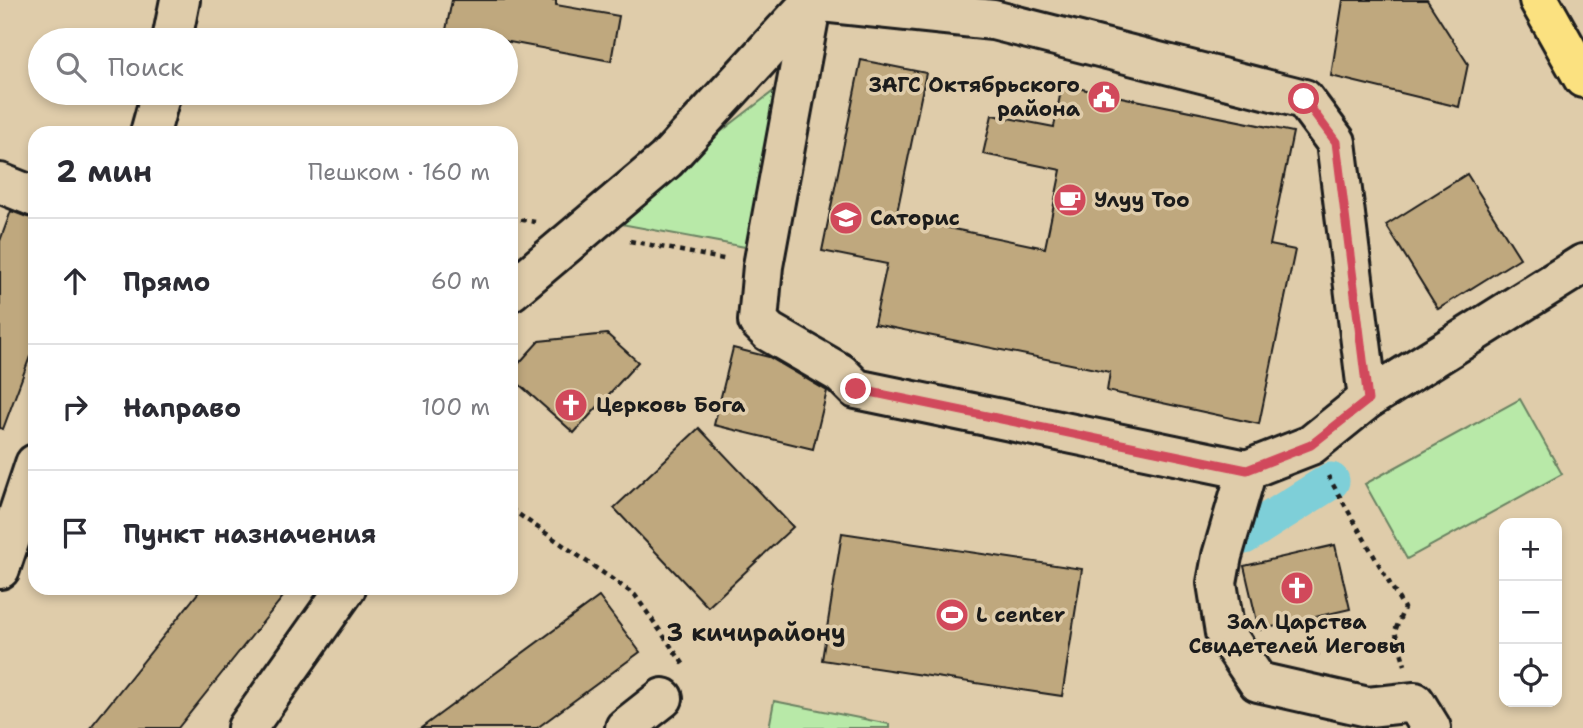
<!DOCTYPE html>
<html lang="ru">
<meta charset="utf-8">
<style>
body{margin:0;font-family:"Shantell Sans",sans-serif;background:#f7f7f7;color:#2b2b33}
.controls{position:absolute;right:21px;bottom:21px;display:grid;overflow:hidden;border-radius:14px;box-shadow:0 4px 10px #0003}
.controls button{width:63px;height:63px;display:grid;place-items:center;padding:0;border:0;border-bottom:2px solid #e1e1e2;background:#fff;color:#2b2b33;font:35px sans-serif}
.stop{position:absolute;width:21px;height:21px;margin:-16px;border:5px solid #d1495b;border-radius:50%;background:#fff}
.stop.end{background:#d1495b;border-color:#fff;box-shadow:0 2px 7px #0008}
.list{margin:0;padding:0;list-style:none}
h2{display:flex;justify-content:space-between;align-items:center;height:91px;margin:0;padding:0 28px;font-size:30px}
h2 small{font-size:23px;font-weight:400;color:#7c7c81}
.list li{display:grid;grid-template-columns:46px 1fr auto;gap:21px;align-items:center;box-sizing:border-box;height:126px;padding:0 28px;border-top:2px solid #e1e1e2}
.list b{display:block;font-size:26px;white-space:nowrap}
.list em{font-size:23px;font-style:normal;color:#7c7c81}
.icon{flex:none;width:38px;height:38px;fill:none;stroke:currentColor;stroke-width:2;stroke-linecap:round;stroke-linejoin:round}
.map{position:relative;flex:none;width:1583px;height:728px;overflow:hidden}
.search{position:absolute;background:#fff;box-shadow:0 4px 10px #0003;left:28px;top:28px;width:490px;height:77px;display:flex;align-items:center;gap:18px;box-sizing:border-box;padding:0 24px;border-radius:38px;color:#7c7c81;font-size:26px}
.panel{position:absolute;background:#fff;box-shadow:0 4px 10px #0003;left:28px;top:126px;width:490px;height:469px;border-radius:21px}
.map>svg:first-child{display:block}
.green{fill:#b8e9a8;stroke:#6a8262;stroke-width:2}
.lines{fill:none;stroke-linecap:round;stroke-linejoin:round}
.canal{stroke:#7ecfd8;stroke-width:37}
.building{fill:#bfa87e;stroke:#1c1c1c;stroke-width:2}
.minor-casing{stroke:#1c1c1c;stroke-width:44}
.major-casing{stroke:#1c1c1c;stroke-width:44}
.path{stroke:#1c1c1c;stroke-width:4.5;stroke-dasharray:5 5;stroke-linecap:butt}
.minor{stroke:#dfccaa;stroke-width:38}
.major{stroke:#fbe180;stroke-width:38}
.route{stroke:#d1495b;stroke-width:9}
.labels{text-anchor:middle;dominant-baseline:central;stroke-width:7;stroke-linejoin:round;paint-order:stroke}
.poi-label{font-size:21px;font-weight:bold;fill:#1c1c1c;stroke:#dfccaa;text-anchor:start}
.quarter-label{font-size:24px;font-weight:bold;fill:#1c1c1c;stroke:#dfccaa}
</style>
<div class="map">
<svg width="1583" height="728" viewBox="0 0 1583 728">
<rect width="100%" height="100%" fill="#dfccaa"/>
<filter id="ink" filterUnits="userSpaceOnUse"><feTurbulence type="fractalNoise" baseFrequency=".0143" numOctaves="2"/><feDisplacementMap in="SourceGraphic" scale="14" xChannelSelector="R" yChannelSelector="G"/><feConvolveMatrix kernelMatrix="1 2 1 2 8 2 1 2 1" color-interpolation-filters="sRGB"/></filter>
<g filter="url(#ink)">
<g class="green">
<polygon points="784,83 756,249 605,221"/>
<polygon points="1520,399 1562,474 1407,559 1365,484"/>
<polygon points="774,701 889,724 889,728 769,728"/>
</g>
<g class="lines">
<polyline class="canal" points="1244,536 1331,481"/>
</g>
<g class="building">
<polygon points="452,0 556,0 556,5 619,16 611,61 446,30"/>
<polygon points="1343,0 1427,0 1468,64 1459,107 1331,76"/>
<polygon points="861,60 926,73 896,217 1045,248 1061,170 983,154 992,115 1054,127 1062,85 1293,132 1270,245 1295,250 1259,424 1107,391 1110,372 874,324 887,264 822,251"/>
<polygon points="1467,174 1520,258 1438,309 1386,225"/>
<polygon points="11,211 27,217 35,218 35,343 3,429 0,428 0,241"/>
<polygon points="607,334 638,362 574,433 511,377 511,372 539,341"/>
<polygon points="733,348 769,357 827,391 813,449 714,425"/>
<polygon points="699,428 793,527 708,607 614,508"/>
<polygon points="842,533 1082,569 1062,696 822,660"/>
<polygon points="1335,545 1350,609 1259,630 1244,566"/>
<polygon points="202,588 290,588 178,728 90,728"/>
<polygon points="599,597 640,652 537,728 421,728"/>
</g>
<g class="lines">
<defs>
<g id="minor">
<polyline points="812,1 993,20 1304,99 1336,142 1368,399 1583,264"/>
<polyline points="812,1 763,266 758,321 769,332 840,373 856,389 1247,470 1311,445 1368,399"/>
<polyline points="172,40 180,0"/>
<polyline points="150,133 161,93"/>
<polyline points="0,183 35,197"/>
<polyline points="511,291 666,160 812,1"/>
<polyline points="1247,470 1222,556 1217,583 1225,633 1258,682 1368,707 1415,702 1431,728"/>
<polyline points="0,569 35,464"/>
<polyline points="247,728 346,588"/>
<polyline points="625,728 663,698"/>
</g>
<polyline id="major" points="1539,0 1583,78"/>
</defs>
<use href="#minor" class="minor-casing"/>
<use href="#major" class="major-casing"/>
<g class="path">
<polyline points="511,218 535,222"/>
<polyline points="630,241 728,260"/>
<polyline points="1328,476 1404,608 1395,631 1405,665"/>
<polyline points="511,509 635,595 684,665"/>
<polyline points="1314,641 1318,657"/>
</g>
<use href="#minor" class="minor"/>
<use href="#major" class="major"/>
</g>
</g>
<g class="lines" filter="url(#ink)">
<polyline class="route" points="856,389 1247,470 1311,445 1368,400 1336,142 1304,99"/>
</g>
<defs>
<symbol id="civic-disc" viewBox="-11 -11 22 22"><circle r="9.5" fill="#d1495b" stroke="#dfccaa"/><path d="M-.6-6.5H3V-4.5H.6V-3L4-1V1h2V6H-6V1h2V-1L-.6-3ZM-1.2 2.5V6h2.4V2.5Z" fill="#fff"/></symbol>
<symbol id="cafe-disc" viewBox="-11 -11 22 22"><circle r="9.5" fill="#d1495b" stroke="#dfccaa"/><path d="M-5.5-4.5H6V0H3Q3 3.5 0 3.5H-2.5Q-5.5 3.5-5.5 0ZM3-3.2v2h1.7v-2ZM-6 4.5H4V6H-6Z" fill="#fff"/></symbol>
<symbol id="school-disc" viewBox="-11 -11 22 22"><circle r="9.5" fill="#d1495b" stroke="#dfccaa"/><path d="M0-5L7-2L0 1L-7-2ZM-4 1L0 2.5L4 1V4Q0 6-4 4Z" fill="#fff"/></symbol>
<symbol id="church-disc" viewBox="-11 -11 22 22"><circle r="9.5" fill="#d1495b" stroke="#dfccaa"/><path d="M-1.2-6h2.4v3.5h3.3v2.4h-3.3V6h-2.4V-.1h-3.3v-2.4h3.3Z" fill="#fff"/></symbol>
<symbol id="stadium-disc" viewBox="-11 -11 22 22"><circle r="9.5" fill="#d1495b" stroke="#dfccaa"/><path d="M0-5a6.5 5 0 1 0 0 10a6.5 5 0 1 0 0-10ZM-3.5-1.8h7v3.6h-7Z" fill="#fff"/></symbol>
</defs>
<g fill-rule="evenodd">
<use href="#civic-disc" x="1085" y="78" width="38" height="38"/>
<use href="#cafe-disc" x="1051" y="181" width="38" height="38"/>
<use href="#school-disc" x="827" y="199" width="38" height="38"/>
<use href="#church-disc" x="552" y="386" width="38" height="38"/>
<use href="#church-disc" x="1278" y="569" width="38" height="38"/>
<use href="#stadium-disc" x="933" y="596" width="38" height="38"/>
</g>
<g class="labels">
<g class="poi-label">
<text x="1080" y="85" text-anchor="end">ЗАГС Октябрьского<tspan x="1080" dy="24">района</tspan></text>
<text x="1094" y="200">Улуу Тоо</text>
<text x="870" y="218">Саторис</text>
<text x="596" y="405">Церковь Бога</text>
<text x="976" y="615">L center</text>
<text x="1297" y="622" text-anchor="middle">Зал Царства<tspan x="1297" dy="24">Свидетелей Иеговы</tspan></text>
</g>
<g class="quarter-label">
<text x="756" y="633">3 кичирайону</text>
</g>
</g>
</svg>
<div class="controls">
<button>+</button>
<button>−</button>
<button><svg class="icon" aria-label="locate" viewBox="0 0 24 24"><circle cx="12" cy="12" r="6"/><path d="M12 2v4M12 18v4M2 12h4M18 12h4"/></svg></button>
</div>
<div class="stop" style="left:1304px;top:99px"></div>
<div class="stop end" style="left:856px;top:389px"></div>
<div class="search"><svg class="icon" aria-label="search" viewBox="0 0 24 24"><circle cx="10" cy="10" r="6"/><path d="M15 15l6 6"/></svg>Поиск</div>
<section class="panel">
<h2>2 мин<small>Пешком · 160 m</small></h2>
<ul class="list">
<li><svg class="icon" aria-label="ahead" viewBox="0 0 24 24"><path d="M12 20V5M6 11l6-6 6 6"/></svg><div><b>Прямо</b></div><em>60 m</em></li>
<li><svg class="icon" aria-label="right" viewBox="0 0 24 24"><path d="M7 20v-9h11M14 6l5 5-5 5"/></svg><div><b>Направо</b></div><em>100 m</em></li>
<li><svg class="icon" aria-label="arrive" viewBox="0 0 24 24"><path d="M6 21V4h12l-3 4 3 4H6"/></svg><div><b>Пункт назначения</b></div></li>
</ul>
</section>
</div>
